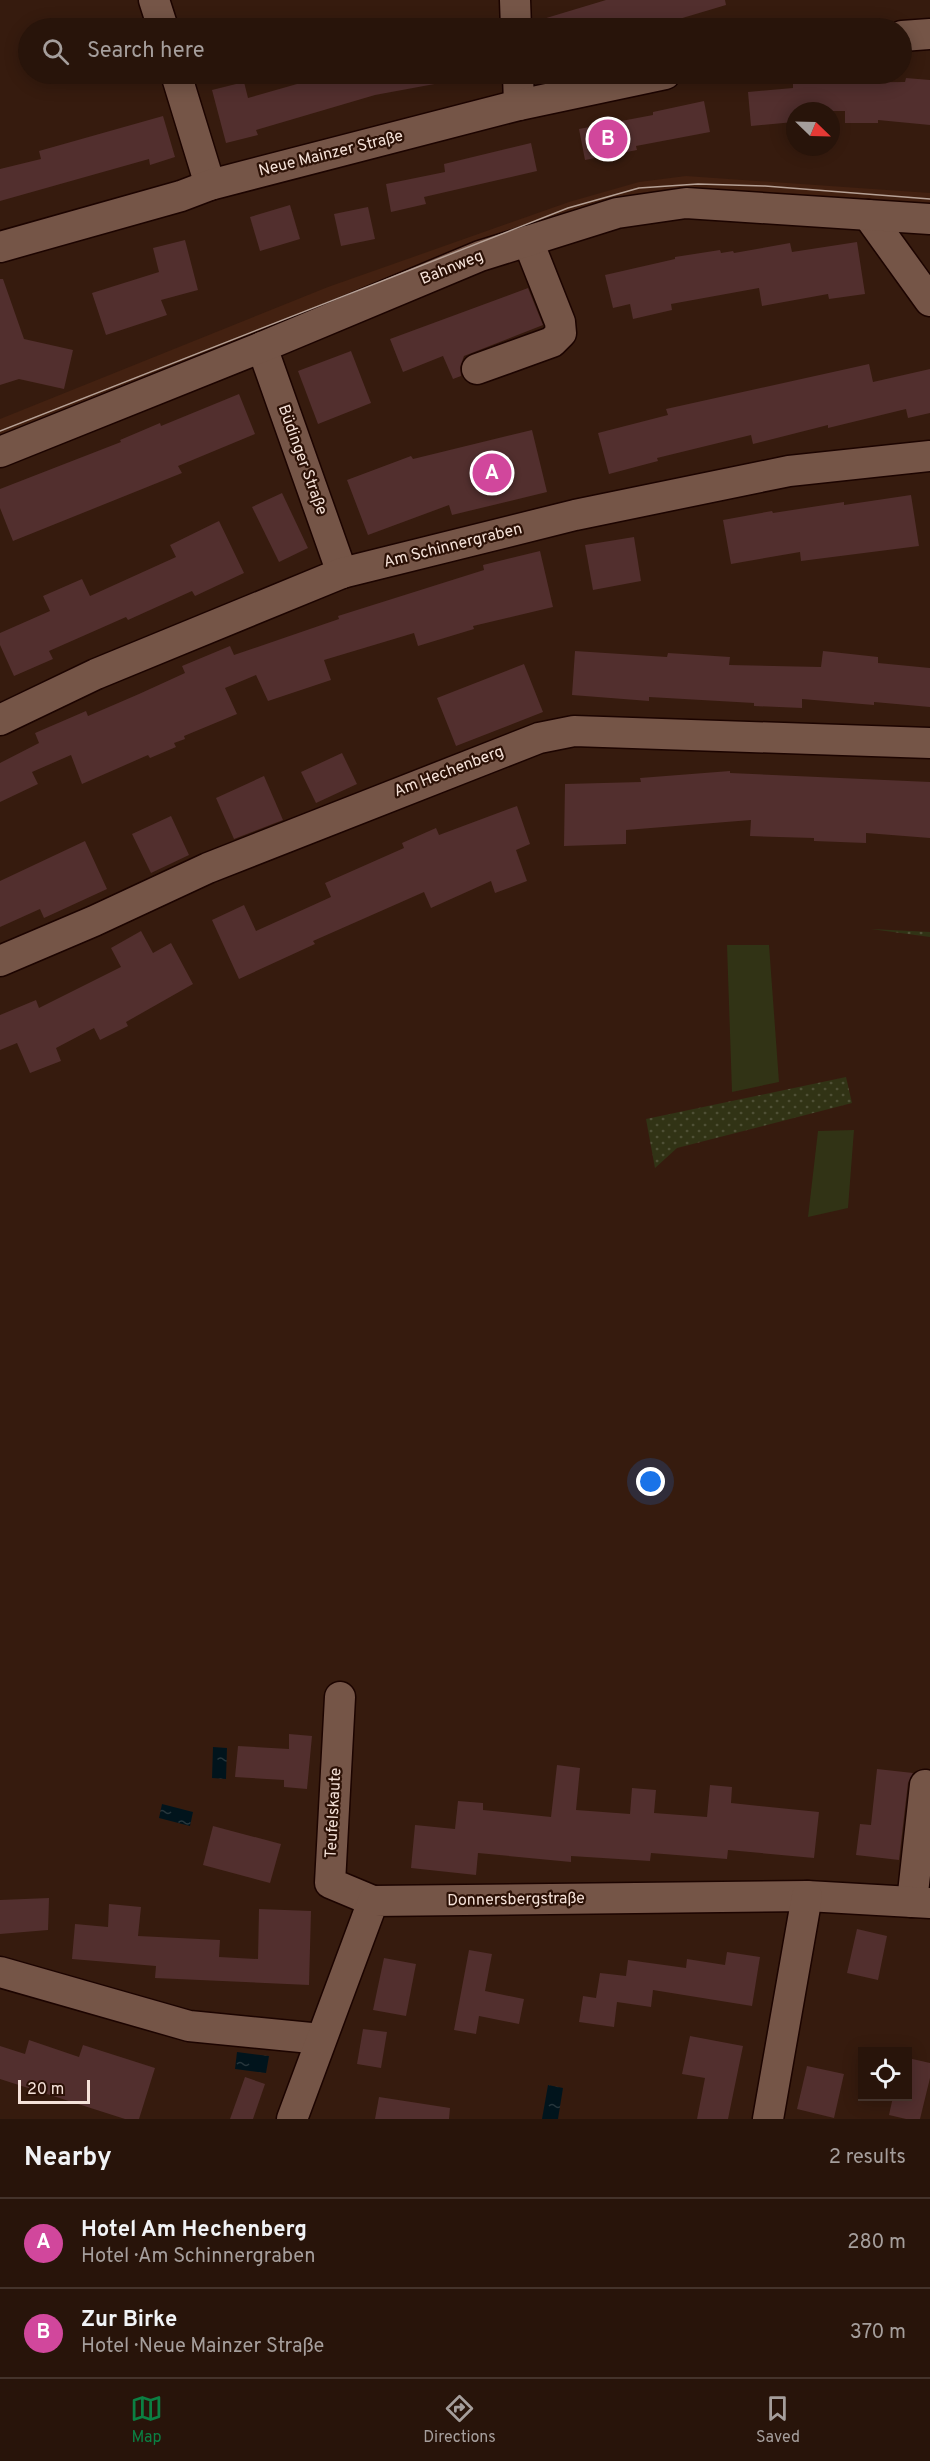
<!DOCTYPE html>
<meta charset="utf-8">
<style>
body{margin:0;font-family:Overpass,sans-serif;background:#342118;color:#f1f3f6}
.controls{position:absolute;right:18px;bottom:18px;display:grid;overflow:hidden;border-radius:0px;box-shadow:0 3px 15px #0003}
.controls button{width:54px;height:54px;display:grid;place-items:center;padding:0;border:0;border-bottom:2px solid #44332b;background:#28140a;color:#f1f3f6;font:30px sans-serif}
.compass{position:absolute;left:786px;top:102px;width:54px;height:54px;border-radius:50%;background:#28140a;box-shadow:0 3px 15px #0003;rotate:113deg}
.scale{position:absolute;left:18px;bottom:15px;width:72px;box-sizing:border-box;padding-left:6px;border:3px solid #f5e2d9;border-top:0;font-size:16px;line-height:21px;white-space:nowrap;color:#f5e2d9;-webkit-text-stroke:4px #2c1106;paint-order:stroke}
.you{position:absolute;left:651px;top:1482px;width:21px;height:21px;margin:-15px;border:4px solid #fff;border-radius:50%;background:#1a73e8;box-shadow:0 0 0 9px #1a73e833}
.badge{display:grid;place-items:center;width:39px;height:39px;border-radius:50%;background:#0b8043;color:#fff;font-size:20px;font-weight:700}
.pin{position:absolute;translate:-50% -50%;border:3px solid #fff;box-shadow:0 2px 6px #0006}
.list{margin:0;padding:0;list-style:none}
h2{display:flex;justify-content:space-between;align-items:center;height:78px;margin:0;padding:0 24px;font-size:26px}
h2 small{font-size:20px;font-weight:400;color:#a59e9c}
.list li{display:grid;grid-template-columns:39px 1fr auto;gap:18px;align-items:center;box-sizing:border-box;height:90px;padding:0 24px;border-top:2px solid #44332b}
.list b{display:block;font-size:22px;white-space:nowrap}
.list p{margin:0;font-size:20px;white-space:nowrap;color:#a59e9c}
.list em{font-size:20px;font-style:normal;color:#a59e9c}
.icon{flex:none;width:33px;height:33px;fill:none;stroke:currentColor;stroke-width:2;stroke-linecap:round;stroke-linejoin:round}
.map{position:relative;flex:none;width:930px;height:2119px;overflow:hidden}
.search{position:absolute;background:#28140a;box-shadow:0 3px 15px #0003;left:18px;right:18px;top:18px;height:66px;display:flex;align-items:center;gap:15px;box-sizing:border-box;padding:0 21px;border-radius:33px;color:#a59e9c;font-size:22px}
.sheet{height:258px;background:#28140a}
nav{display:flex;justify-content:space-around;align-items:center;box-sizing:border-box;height:84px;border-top:2px solid #44332b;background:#28140a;font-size:16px;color:#a59e9c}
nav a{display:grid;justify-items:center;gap:3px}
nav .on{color:#0b8043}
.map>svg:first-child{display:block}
.built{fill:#432111}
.grass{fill:url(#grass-dots)}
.garden{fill:#313315}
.water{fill:url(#water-ripples)}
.building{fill:#522f2e}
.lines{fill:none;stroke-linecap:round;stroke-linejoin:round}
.minor-casing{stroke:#1c0400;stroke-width:33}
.minor{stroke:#755547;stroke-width:30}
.tram{stroke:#b6a196;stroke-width:1.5}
.labels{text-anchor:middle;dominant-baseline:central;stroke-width:4.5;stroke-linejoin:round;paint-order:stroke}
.street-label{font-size:16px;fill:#f5e2d9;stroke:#2c1106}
</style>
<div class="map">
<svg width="930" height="2119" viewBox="0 0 930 2119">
<defs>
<pattern id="grass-dots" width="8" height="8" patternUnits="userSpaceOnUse" patternTransform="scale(1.5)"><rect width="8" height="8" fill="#313315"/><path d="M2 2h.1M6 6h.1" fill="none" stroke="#4f5036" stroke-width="1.8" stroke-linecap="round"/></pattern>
<pattern id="water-ripples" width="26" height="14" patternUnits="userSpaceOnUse" patternTransform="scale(1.5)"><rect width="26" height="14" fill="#01141c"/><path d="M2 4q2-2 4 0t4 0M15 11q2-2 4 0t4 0" fill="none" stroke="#27363c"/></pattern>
</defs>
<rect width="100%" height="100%" fill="#361b0e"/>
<polygon class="built" points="686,176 930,193 930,209 680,193 0,442 0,419 328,287 569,202 639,182"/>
<g class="grass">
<polygon points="871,929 930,932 930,937"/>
<polygon points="846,1077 852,1103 677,1148 655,1168 646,1119"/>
</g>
<g class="garden">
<polygon points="727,945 769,945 779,1082 732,1092"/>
<polygon points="854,1130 848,1208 808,1217 818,1131"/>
</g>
<g class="water">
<polygon points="213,1747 227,1748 226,1779 212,1778"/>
<polygon points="162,1804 193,1812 190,1826 159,1818"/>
<polygon points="237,2052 269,2056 266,2073 235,2069"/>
<polygon points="548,2085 563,2088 558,2119 542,2119"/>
</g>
<g class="building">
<polygon points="606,0 725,0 726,5 649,28 533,28 533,22"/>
<polygon points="332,74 439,74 440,83 375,95 256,130 258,135 226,143 212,90 244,82 248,98"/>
<polygon points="906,78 930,80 930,125 878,120 878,123 845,123 845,111 793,111 794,122 751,126 748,92 793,88 793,83 905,82"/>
<polygon points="704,101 710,132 636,146 637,150 585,160 579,129 653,115 653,112"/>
<polygon points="163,116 175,157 150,165 149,159 0,201 0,169 41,159 39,151"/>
<polygon points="531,143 537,171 424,197 426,204 391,212 386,184 445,172 444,164"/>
<polygon points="290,205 300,239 260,251 250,217"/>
<polygon points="368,207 375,239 341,246 334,214"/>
<polygon points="185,240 198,290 161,300 167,315 106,335 92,293 159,272 153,248"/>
<polygon points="857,242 865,294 829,299 828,294 762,306 759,288 671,304 672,310 633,319 630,304 613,308 605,275 675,259 675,257 720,250 721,253 733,251 734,253 790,243 792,252"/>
<polygon points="0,279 3,279 24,339 73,350 64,389 19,379 0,385"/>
<polygon points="528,288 543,325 464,356 460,367 461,376 453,379 443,356 403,372 390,339"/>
<polygon points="351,351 371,403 318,424 298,371"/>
<polygon points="869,364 873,382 930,369 930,413 908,418 906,409 828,428 828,425 753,444 751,435 657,458 658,461 609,474 598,433 668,415 666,409"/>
<polygon points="239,394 255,434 178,466 182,473 13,541 0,508 0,489 121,442 120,440 160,423 161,426"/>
<polygon points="532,430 547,492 452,515 449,505 368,535 347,480 411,456 413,459"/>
<polygon points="282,493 308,548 279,562 252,507"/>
<polygon points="911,495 919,546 801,561 800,552 731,564 723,520 772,511 773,513 844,502 844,505"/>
<polygon points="219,521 244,573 195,596 192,591 128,620 126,617 49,651 53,659 14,676 0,645 0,633 50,611 43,596 82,579 90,596 176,557 170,545"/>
<polygon points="634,537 641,581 593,590 585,545"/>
<polygon points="540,551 553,607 473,626 474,629 418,646 414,633 324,660 331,680 268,701 256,675 225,688 237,714 184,736 185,739 174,743 176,747 150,758 148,755 82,784 71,755 32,772 38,784 0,802 0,763 39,743 35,733 86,711 88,716 139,694 185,673 182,666 230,646 234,655 339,619 338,616 484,570 483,565"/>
<polygon points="575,651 667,657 668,653 730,657 729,665 821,667 823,651 878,657 878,663 930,668 930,707 874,702 874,705 802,699 802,708 754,706 754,703 649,697 649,701 572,695"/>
<polygon points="524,664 543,712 456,746 437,698"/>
<polygon points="342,753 357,784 316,803 301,772"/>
<polygon points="730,771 730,773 930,782 930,838 866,833 866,843 814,841 814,838 750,836 751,820 626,830 626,844 564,846 565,784 641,782 640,778"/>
<polygon points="264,776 283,820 234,839 216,798"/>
<polygon points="517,806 530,844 516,850 527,881 495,893 491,881 431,908 424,892 313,941 315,944 239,979 212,920 244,905 256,931 331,897 325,883 404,848 402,843 436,828 439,835"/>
<polygon points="171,816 189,855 151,873 132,834"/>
<polygon points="85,841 107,889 44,918 40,909 0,927 0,881"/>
<polygon points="141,931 153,953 171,943 193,984 126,1022 128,1026 100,1040 94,1028 56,1048 61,1061 30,1073 17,1043 0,1050 0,1015 36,1000 39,1008 121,967 111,948"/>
<polygon points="289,1734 312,1736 307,1789 284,1787 284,1780 235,1777 238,1746 289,1749"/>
<polygon points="557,1765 580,1768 576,1810 630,1814 632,1788 656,1790 654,1813 707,1817 710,1785 732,1787 731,1803 819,1812 814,1858 728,1850 727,1859 651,1853 650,1861 571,1856 571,1862 478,1853 476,1875 411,1868 415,1825 455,1829 458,1801 483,1803 483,1810 551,1817"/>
<polygon points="877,1769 913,1773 908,1783 899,1860 856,1855 860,1824 871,1825"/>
<polygon points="213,1826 281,1844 270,1883 203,1865"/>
<polygon points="49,1898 48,1930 0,1934 0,1900"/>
<polygon points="109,1904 141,1907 138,1936 220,1940 219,1957 258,1959 259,1909 311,1911 309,1985 155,1978 156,1966 72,1959 75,1924 108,1927"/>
<polygon points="857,1929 887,1936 878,1980 847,1973"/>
<polygon points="469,1950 492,1954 485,1991 524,1999 519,2024 479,2016 476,2034 454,2030"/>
<polygon points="727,1952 760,1957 752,2006 653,1990 651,2007 617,2002 614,2027 579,2022 583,1996 596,1998 600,1973 626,1976 628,1960 686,1968 687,1959 725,1965"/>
<polygon points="384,1958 416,1964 406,2016 373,2010"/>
<polygon points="363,2029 387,2032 381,2068 357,2064"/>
<polygon points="690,2036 743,2046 728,2119 697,2119 705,2078 682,2074"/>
<polygon points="29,2040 79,2057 83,2045 155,2068 139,2119 125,2119 0,2079 0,2046 25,2054"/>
<polygon points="908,2058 930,2063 930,2078 920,2119 906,2119 889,2115 893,2097 908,2097"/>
<polygon points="807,2066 844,2074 834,2118 797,2109"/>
<polygon points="245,2077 265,2084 253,2119 230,2119"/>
<polygon points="379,2097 450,2108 449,2119 375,2119"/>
</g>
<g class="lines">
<defs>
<g id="minor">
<polyline points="154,0 163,28"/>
<polyline points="515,0 516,28"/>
<polyline points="902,36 930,34"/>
<polyline points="176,74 210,185"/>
<polyline points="518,74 519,105"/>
<polyline points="868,215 930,301"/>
<polyline points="0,247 181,196 210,185 519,105 665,74"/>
<polyline points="262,347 342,573"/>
<polyline points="477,369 552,342 561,333 560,322 528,241"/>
<polyline points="0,452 262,347 480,256 617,213 686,203 930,219"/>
<polyline points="0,720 96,674 342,573 575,515 789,471 930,456"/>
<polyline points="0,961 94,921 208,868 539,738 574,731 930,743"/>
<polyline points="340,1697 330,1883 373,1901"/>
<polyline points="912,1902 925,1785"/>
<polyline points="0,1972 189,2026 321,2039"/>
<polyline points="292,2119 373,1901 807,1896 930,1903"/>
<polyline points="768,2119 807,1896"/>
</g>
</defs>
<use href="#minor" class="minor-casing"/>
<use href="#minor" class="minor"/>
<polyline class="tram" points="0,431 568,208 639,188 698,184 765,186 930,199"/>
</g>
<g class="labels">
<g class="street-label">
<text transform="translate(331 154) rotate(-14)">Neue Mainzer Straße</text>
<text transform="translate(452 268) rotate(-22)">Bahnweg</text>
<text transform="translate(302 460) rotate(70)">Büdinger Straße</text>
<text transform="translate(453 546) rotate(-14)">Am Schinnergraben</text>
<text transform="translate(449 772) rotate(-21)">Am Hechenberg</text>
<text transform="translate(334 1813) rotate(-87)">Teufelskaute</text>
<text transform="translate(516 1900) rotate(-1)">Donnersbergstraße</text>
</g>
</g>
</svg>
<div class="controls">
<button><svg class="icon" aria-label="locate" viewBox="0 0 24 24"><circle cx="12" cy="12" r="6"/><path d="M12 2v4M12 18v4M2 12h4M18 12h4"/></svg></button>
</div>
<svg class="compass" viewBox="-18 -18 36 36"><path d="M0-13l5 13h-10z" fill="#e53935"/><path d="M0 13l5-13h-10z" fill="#a59e9c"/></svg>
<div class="scale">20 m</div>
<div class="you"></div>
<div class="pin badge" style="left:492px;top:473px;background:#d1479c">A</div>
<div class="pin badge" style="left:608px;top:139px;background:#d1479c">B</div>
<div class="search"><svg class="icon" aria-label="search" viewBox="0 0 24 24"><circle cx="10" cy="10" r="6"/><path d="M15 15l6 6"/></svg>Search here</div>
</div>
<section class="sheet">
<h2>Nearby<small>2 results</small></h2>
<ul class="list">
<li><span class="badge" style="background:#d1479c">A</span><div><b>Hotel Am Hechenberg</b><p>Hotel · Am Schinnergraben</p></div><em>280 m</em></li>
<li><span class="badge" style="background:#d1479c">B</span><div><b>Zur Birke</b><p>Hotel · Neue Mainzer Straße</p></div><em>370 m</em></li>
</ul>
</section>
<nav>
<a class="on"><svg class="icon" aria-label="map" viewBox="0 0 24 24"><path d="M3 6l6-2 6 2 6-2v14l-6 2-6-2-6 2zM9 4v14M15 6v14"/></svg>Map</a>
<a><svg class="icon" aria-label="directions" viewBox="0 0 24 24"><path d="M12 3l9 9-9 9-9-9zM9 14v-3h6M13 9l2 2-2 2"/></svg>Directions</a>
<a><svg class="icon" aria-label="saved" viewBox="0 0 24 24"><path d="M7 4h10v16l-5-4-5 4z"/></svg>Saved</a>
</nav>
